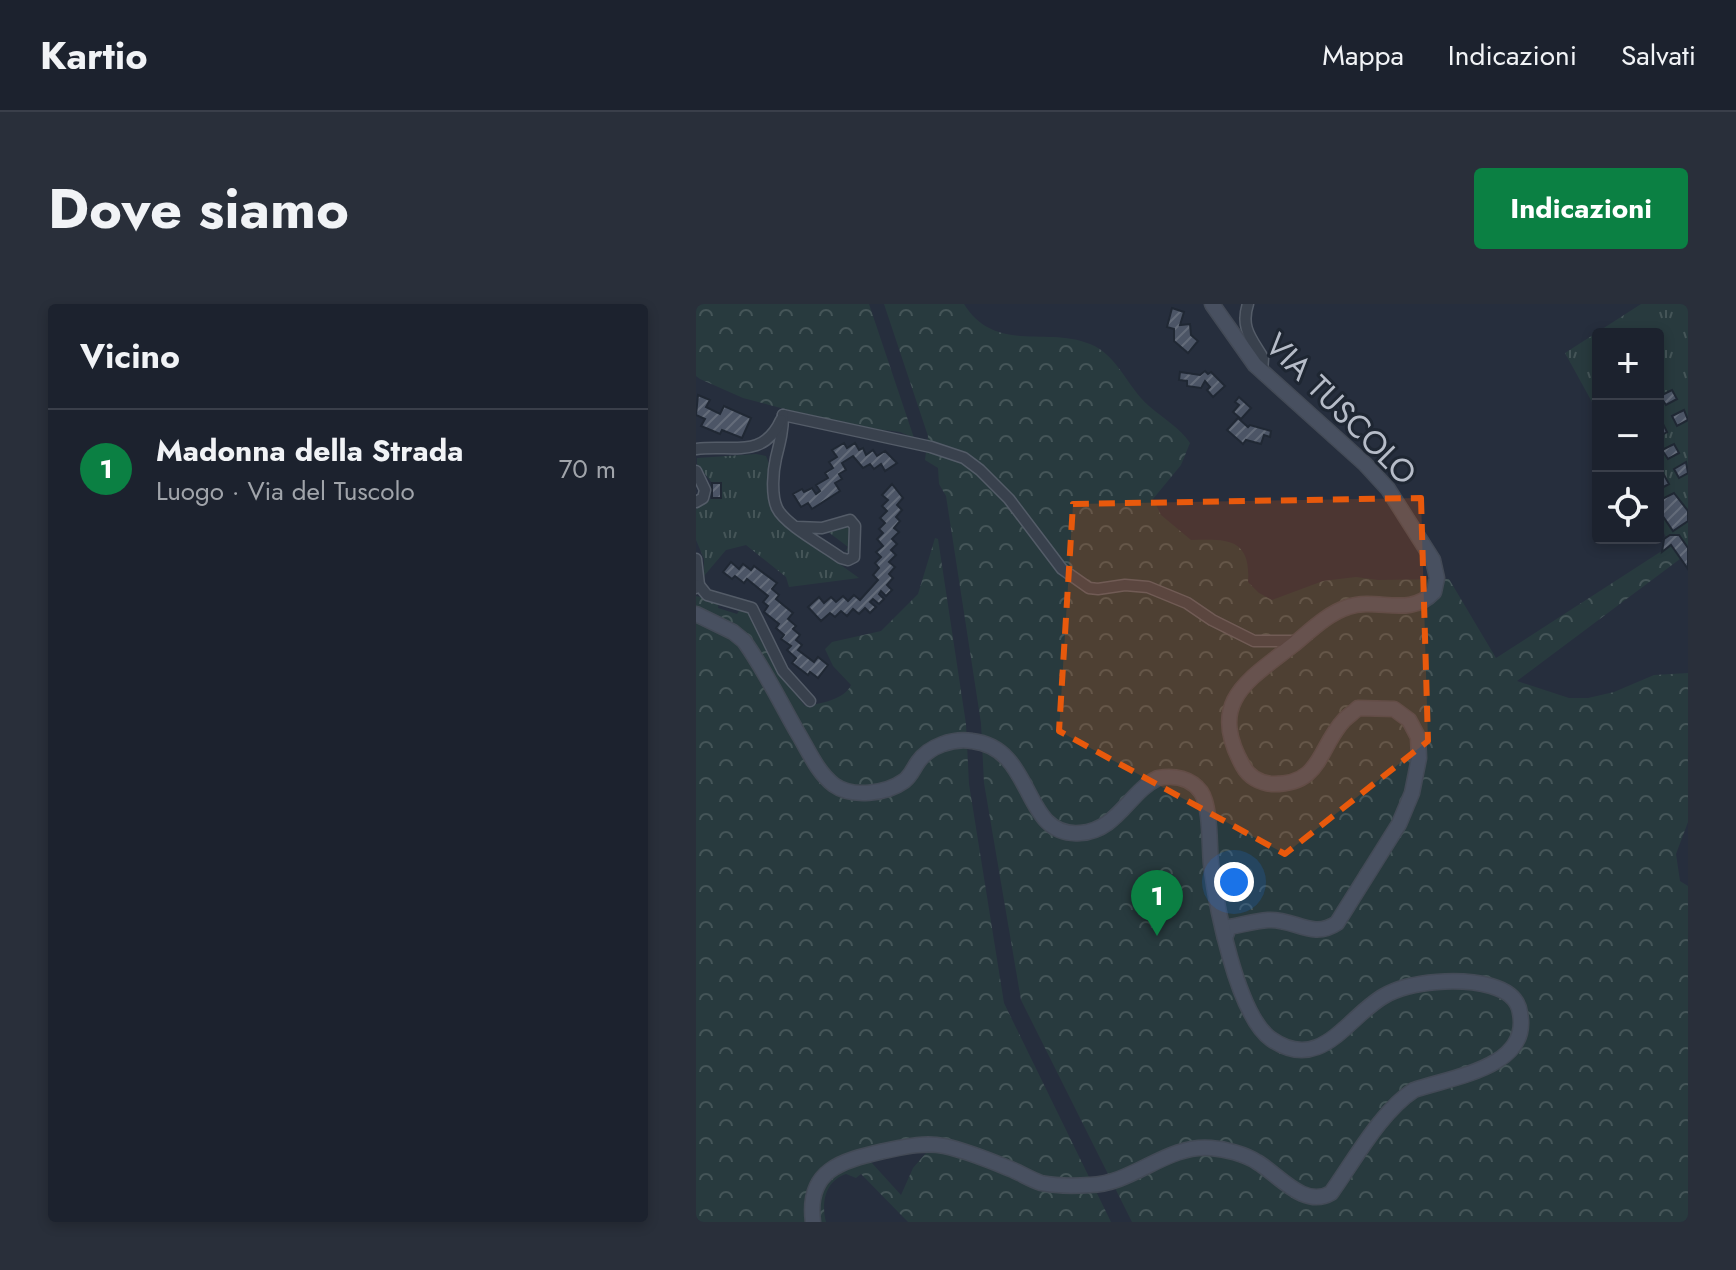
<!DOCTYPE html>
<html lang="it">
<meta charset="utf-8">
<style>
body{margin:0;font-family:Jost,sans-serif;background:#292f3a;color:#f1f3f6}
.controls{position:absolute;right:24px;top:24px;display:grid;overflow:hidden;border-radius:8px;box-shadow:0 4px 12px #0003}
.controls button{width:72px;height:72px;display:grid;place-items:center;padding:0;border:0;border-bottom:2px solid #3a3f4a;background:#1c222e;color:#f1f3f6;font:40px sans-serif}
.you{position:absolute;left:538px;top:578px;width:28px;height:28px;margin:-20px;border:6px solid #fff;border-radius:50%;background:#1a73e8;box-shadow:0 0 0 12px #1a73e833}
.badge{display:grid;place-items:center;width:52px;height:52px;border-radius:50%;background:#0b8043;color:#fff;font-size:26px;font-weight:700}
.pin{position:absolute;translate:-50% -66px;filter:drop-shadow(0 2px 4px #0008)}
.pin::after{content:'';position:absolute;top:42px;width:28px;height:24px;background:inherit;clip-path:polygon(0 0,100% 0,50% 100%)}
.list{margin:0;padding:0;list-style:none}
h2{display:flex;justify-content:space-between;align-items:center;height:104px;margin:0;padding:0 32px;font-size:34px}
h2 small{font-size:26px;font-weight:400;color:#a0a4aa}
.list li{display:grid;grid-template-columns:52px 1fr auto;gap:24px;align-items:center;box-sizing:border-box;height:120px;padding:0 32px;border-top:2px solid #3a3f4a}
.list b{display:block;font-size:30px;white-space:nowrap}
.list p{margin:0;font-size:26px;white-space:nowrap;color:#a0a4aa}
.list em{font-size:26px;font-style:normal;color:#a0a4aa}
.icon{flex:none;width:44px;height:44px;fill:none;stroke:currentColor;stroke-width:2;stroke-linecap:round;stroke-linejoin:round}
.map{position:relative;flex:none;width:992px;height:918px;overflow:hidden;border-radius:8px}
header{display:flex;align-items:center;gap:48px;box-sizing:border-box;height:112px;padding:0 40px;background:#1c222e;border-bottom:2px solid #3a3f4a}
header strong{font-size:38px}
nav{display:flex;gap:44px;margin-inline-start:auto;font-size:28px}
.intro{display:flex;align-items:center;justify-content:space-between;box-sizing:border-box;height:192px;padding:0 48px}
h1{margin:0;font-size:56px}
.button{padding:20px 36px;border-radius:8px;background:#0b8043;color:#fff;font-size:28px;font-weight:700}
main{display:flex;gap:48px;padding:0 48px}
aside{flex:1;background:#1c222e;border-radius:8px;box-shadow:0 4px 12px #0003}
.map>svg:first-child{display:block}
.grass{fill:url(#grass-tufts)}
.forest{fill:url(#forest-crowns);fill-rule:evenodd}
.building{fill:url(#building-hatch);stroke:#202834;stroke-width:2}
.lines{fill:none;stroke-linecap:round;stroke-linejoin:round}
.street-casing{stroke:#545c68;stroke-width:13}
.secondary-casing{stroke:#434a56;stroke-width:17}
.street{stroke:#39414d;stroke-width:10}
.secondary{stroke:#485060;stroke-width:14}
.marked{fill:#e8590c;fill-opacity:0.2;stroke:#e8590c;stroke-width:6;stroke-dasharray:16 10;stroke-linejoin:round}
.labels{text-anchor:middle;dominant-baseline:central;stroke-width:6;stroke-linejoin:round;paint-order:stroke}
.street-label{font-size:32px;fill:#b6bcc8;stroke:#1e2632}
</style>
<header>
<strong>Kartio</strong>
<nav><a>Mappa</a><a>Indicazioni</a><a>Salvati</a></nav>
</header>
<div class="intro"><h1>Dove siamo</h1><a class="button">Indicazioni</a></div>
<main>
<aside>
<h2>Vicino<small></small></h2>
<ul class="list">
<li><span class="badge">1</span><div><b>Madonna della Strada</b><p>Luogo · Via del Tuscolo</p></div><em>70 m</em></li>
</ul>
</aside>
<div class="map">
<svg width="992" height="918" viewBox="0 0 992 918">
<defs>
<pattern id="grass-tufts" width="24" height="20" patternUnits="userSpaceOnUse" patternTransform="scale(2)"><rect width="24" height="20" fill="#283a3e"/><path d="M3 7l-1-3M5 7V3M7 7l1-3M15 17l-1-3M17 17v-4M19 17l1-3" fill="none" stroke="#455558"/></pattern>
<pattern id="forest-crowns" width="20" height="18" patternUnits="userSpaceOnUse" patternTransform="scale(2)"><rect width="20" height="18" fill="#283a3e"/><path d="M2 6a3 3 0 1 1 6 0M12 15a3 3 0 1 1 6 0" fill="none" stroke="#455558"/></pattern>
<pattern id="building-hatch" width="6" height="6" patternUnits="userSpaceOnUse" patternTransform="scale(2)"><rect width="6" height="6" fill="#4c5566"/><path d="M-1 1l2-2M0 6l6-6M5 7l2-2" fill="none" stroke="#646c7a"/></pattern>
</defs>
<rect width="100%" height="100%" fill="#262e3d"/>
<g class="grass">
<polygon points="945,0 992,0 992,265 975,242 966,248 970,233 962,218 962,30 902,30 902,109 869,49"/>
<polygon points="60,150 70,152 74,162 77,201 122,240 124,246 163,274 93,283 90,273 50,241 30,246 8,272 8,255 0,236 0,205 16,194 25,194 25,180 16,179 1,160 1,154"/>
<polygon points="150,219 156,224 154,245 149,248 152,243 131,227 126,231 125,229"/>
</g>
<g class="forest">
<polygon points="0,0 173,0 218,134 204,128 148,121 47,94 4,75 0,72"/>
<path d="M188 0H268C299 50 351 22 394 40 422 51 431 83 453 102 468 115 483 123 494 139L485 161 457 195 465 211 495 236C530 235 555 233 552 278L563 289 576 296 627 277 660 273 682 276 753 275 800 354 975 241 984 255 821 377 873 394H892L918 388 958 371 992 369V518L980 550 984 577 992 582V918H436L325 696 288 479 285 419 250 192 243 180 242 164 229 156 232 132Z"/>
<path d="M239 234 242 235 270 420 273 480 308 699 415 918H212L165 870 160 874 150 870C129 877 125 899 130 918H0V292L23 297 22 304 41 310 44 305 60 312 99 382 96 386 109 402C124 400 149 395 155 381L137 362 129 345 136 338 185 327 222 290ZM228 847 230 849 217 864 205 891 175 858 176 855Z"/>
</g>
<g class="building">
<polygon points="476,4 488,8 484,21 494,20 495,31 502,37 492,49 478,37 478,25 471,23"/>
<polygon points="509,67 512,70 515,68 529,82 517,93 511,86 514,83 509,77 505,84 491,82 491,77 483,76 484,68 504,71"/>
<polygon points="976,86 981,95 970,101 964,92"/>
<polygon points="2,91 14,96 10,103 24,110 28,102 55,114 46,134 26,126 24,130 5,122 9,115 0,111"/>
<polygon points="543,93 555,104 545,115 537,108 543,101 539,98"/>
<polygon points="988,106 992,116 981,122 976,112"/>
<polygon points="542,114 552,123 554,121 575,127 574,133 568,131 565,140 550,136 547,140 531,126"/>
<polygon points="966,118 971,128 962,133 962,120"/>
<polygon points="148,139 151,144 159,139 163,146 167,144 170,151 177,146 181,152 189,147 201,159 189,167 185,160 178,165 174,160 167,164 157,152 146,159 150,166 143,170 146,175 139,179 144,187 116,205 112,199 105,203 97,190 106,185 108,188 116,184 120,190 124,187 120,181 132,174 129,169 137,164 133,158 141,153 136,146"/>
<polygon points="978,140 983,149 972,155 966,146"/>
<polygon points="990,158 992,169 983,174 978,165"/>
<polygon points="968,171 973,180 962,186 962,174"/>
<rect x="16" y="179" width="9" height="15"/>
<polygon points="196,180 207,194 201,201 206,206 200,213 204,217 198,224 203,228 196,235 201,240 195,246 200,251 193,258 199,263 193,270 197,274 191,281 196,286 190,292 185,287 183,290 188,295 183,300 177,295 174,298 180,303 174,309 169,304 163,310 157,305 151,312 145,307 139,313 134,309 125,317 112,303 123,293 128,299 135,293 140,298 147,292 152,297 158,291 164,296 182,276 177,271 183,264 179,259 185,253 180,248 187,242 181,235 187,229 183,225 189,219 184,214 191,207 186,202 192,196 186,191"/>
<polygon points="978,189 992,207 992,217 977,227 962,205 962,197"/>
<polygon points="974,231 983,231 992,244 992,265 975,241 966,248 968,235"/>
<polygon points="35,258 43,265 47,260 55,266 58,262 81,279 76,285 83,291 80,295 97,309 92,315 100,322 97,325 104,331 100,336 106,341 102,346 118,358 122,353 132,361 122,374 114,368 112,371 96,359 100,354 91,346 95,342 85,335 88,331 80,324 83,320 68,308 72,302 67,298 72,292 51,275 48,279 39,272 36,275 27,268"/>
</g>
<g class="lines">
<defs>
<g id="street">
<path d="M552 0C544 24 556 35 567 54L566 68"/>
<polyline points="87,111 235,143 268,154 284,166 313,195 366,265 393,284 402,285 429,281 452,283 491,299 516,316 558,337 602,337"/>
<path d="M87 111C87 127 84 138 80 154 77 167 75 191 81 204 89 221 129 242 145 254L152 256 158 253 159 222 154 216 126 224 101 223"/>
<path d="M0 145C35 140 67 156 85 116"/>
<polyline points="0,167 9,186 7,194 0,198"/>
<polyline points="0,255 3,281 0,284"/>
<polyline points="3,281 11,291 56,304 87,367 114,397"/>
</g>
<g id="secondary">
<path d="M516 0 559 61 669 160 692 185 737 256 741 274 738 288C713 314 682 293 652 303 632 309 613 328 597 341 551 377 511 398 547 462 553 473 564 479 576 480 626 481 622 444 648 416 652 412 658 408 662 404L698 405 713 416 722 433 723 454 716 489 703 520 641 619C616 636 598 614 572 616 559 617 545 621 533 623L529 634"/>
<path d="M0 310 37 328 48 337C69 366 85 400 103 431 113 448 122 469 138 481 156 494 190 490 208 477 215 472 217 465 222 458 233 442 257 434 276 437 340 444 325 534 384 529 421 527 433 488 462 474 478 471 495 474 505 488 515 503 513 541 515 560 520 601 541 711 575 735 625 770 651 713 688 692 715 676 766 674 795 682 809 686 822 693 824 709 835 764 755 773 718 786 685 807 658 857 635 889 608 905 582 870 561 858 549 850 529 845 515 844 471 840 437 880 394 881 379 882 360 882 345 879 336 876 326 870 317 866 295 857 272 847 248 842 228 838 208 843 188 847 146 857 110 865 117 918"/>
</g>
</defs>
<use href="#street" class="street-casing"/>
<use href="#secondary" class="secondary-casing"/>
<use href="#street" class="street"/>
<use href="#secondary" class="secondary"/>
</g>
<path class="marked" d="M725 194 732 437 589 550 363 427 377 200Z"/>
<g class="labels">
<g class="street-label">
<text transform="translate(645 105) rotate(45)">VIA TUSCOLO</text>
</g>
</g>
</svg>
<div class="controls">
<button>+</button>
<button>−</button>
<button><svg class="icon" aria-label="locate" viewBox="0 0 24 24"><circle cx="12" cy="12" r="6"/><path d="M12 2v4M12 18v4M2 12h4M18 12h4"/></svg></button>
</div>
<div class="you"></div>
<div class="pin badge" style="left:461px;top:632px">1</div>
</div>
</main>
